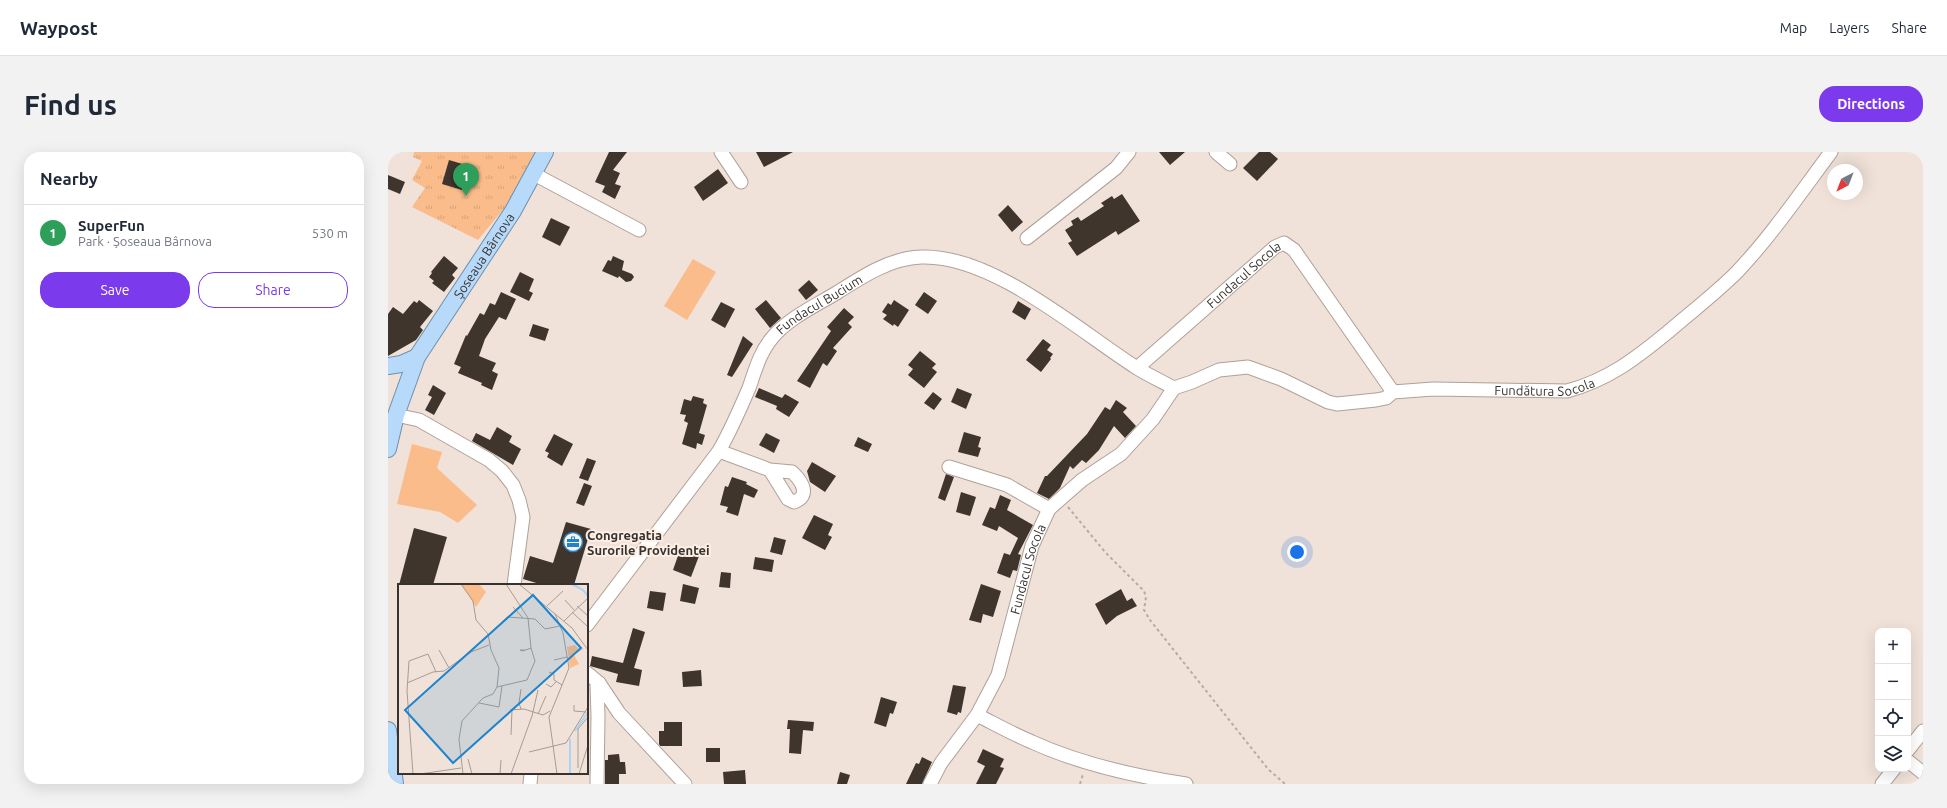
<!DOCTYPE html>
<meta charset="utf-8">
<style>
body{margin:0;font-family:Ubuntu,sans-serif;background:#f2f2f3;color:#1f2937}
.controls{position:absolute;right:12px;bottom:12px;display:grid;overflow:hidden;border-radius:8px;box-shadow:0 4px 16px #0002}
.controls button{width:36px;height:36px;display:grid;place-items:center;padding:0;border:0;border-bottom:1px solid #e0e1e3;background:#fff;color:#1f2937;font:20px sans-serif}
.compass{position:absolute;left:1439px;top:12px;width:36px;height:36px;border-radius:50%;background:#fff;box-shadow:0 4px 16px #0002;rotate:222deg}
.you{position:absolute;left:909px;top:400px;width:14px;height:14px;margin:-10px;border:3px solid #fff;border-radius:50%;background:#1a73e8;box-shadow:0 0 0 6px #1a73e833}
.badge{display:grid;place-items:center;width:26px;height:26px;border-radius:50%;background:#7c3aed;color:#fff;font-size:13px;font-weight:700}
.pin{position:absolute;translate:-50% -33px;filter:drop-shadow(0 1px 2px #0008)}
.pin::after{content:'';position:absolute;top:21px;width:14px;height:12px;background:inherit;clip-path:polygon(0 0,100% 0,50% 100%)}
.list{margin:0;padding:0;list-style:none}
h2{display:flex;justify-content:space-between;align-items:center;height:52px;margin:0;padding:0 16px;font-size:17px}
h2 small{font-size:13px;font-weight:400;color:#747a83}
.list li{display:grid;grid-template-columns:26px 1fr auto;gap:12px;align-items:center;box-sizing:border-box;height:56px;padding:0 16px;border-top:1px solid #e0e1e3}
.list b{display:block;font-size:15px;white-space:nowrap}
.list p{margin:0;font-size:13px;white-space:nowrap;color:#747a83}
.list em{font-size:13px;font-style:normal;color:#747a83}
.actions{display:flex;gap:8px;padding:12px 16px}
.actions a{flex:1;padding:9px 0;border:1px solid #7c3aed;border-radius:16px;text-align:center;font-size:14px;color:#7c3aed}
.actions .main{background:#7c3aed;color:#fff}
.icon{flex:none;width:22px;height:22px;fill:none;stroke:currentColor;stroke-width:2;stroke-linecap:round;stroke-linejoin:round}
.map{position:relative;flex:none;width:1535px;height:632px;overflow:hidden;border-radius:16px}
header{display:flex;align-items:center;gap:24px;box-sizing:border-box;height:56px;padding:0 20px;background:#fff;border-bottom:1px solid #e0e1e3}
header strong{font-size:19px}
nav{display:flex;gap:22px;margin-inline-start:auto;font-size:14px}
.intro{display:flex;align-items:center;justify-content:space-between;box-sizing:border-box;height:96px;padding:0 24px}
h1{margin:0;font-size:28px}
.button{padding:10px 18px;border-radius:16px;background:#7c3aed;color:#fff;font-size:14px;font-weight:700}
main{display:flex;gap:24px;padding:0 24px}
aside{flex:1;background:#fff;border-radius:16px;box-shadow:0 4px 16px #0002}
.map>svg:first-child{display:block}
.green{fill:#fabc8b}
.park{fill:url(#park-tufts)}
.building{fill:#3f352d}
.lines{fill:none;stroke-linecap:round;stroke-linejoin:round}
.minor-casing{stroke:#aea198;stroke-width:15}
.major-casing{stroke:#6c90b0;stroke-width:18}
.path{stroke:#b6aba3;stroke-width:2;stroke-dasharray:3 3;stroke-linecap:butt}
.minor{stroke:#fff;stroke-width:13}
.major{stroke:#b8dafa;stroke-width:16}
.labels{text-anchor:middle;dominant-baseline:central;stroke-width:4;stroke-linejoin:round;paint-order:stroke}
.street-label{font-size:13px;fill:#37322e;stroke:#fdefe5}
.poi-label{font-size:13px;font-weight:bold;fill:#37322e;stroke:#fdefe5;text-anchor:start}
.inset-river{fill:none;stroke:#acd2f5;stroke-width:2}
.inset-road{fill:none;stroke:#a69c94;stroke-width:1}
.view{fill:#1d84ce;fill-opacity:0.15;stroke:#1d84ce;stroke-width:2}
.inset-edge{fill:none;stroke:#37322e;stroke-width:2}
</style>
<header>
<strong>Waypost</strong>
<nav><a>Map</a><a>Layers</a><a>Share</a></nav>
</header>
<div class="intro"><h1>Find us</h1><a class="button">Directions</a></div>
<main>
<aside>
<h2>Nearby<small></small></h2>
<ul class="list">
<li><span class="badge" style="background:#2e9e5b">1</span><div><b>SuperFun</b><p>Park · Șoseaua Bârnova</p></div><em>530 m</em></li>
</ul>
<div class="actions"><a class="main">Save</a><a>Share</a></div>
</aside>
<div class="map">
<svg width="1535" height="632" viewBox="0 0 1535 632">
<defs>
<pattern id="park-tufts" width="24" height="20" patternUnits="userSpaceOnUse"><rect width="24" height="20" fill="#fabc8b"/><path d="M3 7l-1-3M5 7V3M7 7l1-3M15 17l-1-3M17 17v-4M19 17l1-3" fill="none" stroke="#d7a278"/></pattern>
</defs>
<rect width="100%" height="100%" fill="#f0e2d8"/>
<g class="green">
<polygon points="305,107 328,120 299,168 276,154"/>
<polygon points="24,292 54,300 49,316 89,353 70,371 52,360 9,352"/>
</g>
<polygon class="park" points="26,0 150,0 119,53 90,88 24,55 37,36 24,28 34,9 25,5"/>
<g class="building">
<polygon points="221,0 239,0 225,18 232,21 227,32 233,34 227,47 214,40 217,34 207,30"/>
<polygon points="368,0 405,0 376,15"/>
<polygon points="771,0 797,0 782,13"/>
<polygon points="871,0 882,0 890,7 869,29 855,16"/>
<polygon points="61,8 81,14 74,38 54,32"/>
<polygon points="330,17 340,31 315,49 306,35"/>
<polygon points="0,23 17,30 12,42 0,37"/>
<polygon points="734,42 752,69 730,83 728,79 689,104 680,91 684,89 677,78 685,73 683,69 690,65 693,69 716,54 713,51 724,44 726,47"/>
<polygon points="620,53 635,70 624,80 610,63"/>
<polygon points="163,66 182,75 172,94 154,85"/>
<polygon points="56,104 70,116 64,123 67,126 56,140 44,131 46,129 41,125 44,121 43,120"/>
<polygon points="225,104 236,109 234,118 244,122 246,125 243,129 238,130 231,124 230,126 214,119 220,108 223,109"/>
<polygon points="132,120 146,127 141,139 145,141 141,149 122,140"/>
<polygon points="421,128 430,138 418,148 410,138"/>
<polygon points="113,140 128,147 118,168 111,165 97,187 91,204 108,211 104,219 110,222 104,238 93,233 94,231 70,221 73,215 66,212 78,183 79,184 92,161 96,163 102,151 107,153"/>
<polygon points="536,140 549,149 540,162 527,153"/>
<polygon points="31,148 45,159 32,175 35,178 28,188 0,204 0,162 5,155 15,162 26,149 29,151"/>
<polygon points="378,148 393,166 382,176 367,157"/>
<polygon points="506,148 521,158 510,175 506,172 505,174 495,167 499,163 494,160 500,151 503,153"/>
<polygon points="630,149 643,157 637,168 624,160"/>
<polygon points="333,150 347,157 337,176 323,168"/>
<polygon points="456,156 466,165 460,171 464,175 445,196 449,199 439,214 435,211 422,236 409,229 443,179 439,175"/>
<polygon points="145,172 161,177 157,189 141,184"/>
<polygon points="355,184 365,192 344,225 339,223"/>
<polygon points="655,187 663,193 659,198 665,202 662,206 663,207 653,220 638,208"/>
<polygon points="532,199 548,212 544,216 549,220 536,236 520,223 525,217 520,213"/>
<polygon points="45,233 58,241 46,263 37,258 44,245 40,243"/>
<polygon points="371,236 394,246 397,242 411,250 401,265 388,257 389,254 367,245"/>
<polygon points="569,236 584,242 578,257 563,250"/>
<polygon points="545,240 554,247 546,258 536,251"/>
<polygon points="305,244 316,247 315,251 319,253 311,281 317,283 314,293 309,291 308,297 294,292 300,271 296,269 298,263 292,262 296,247 303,249"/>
<polygon points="728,248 739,256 735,260 748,274 737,286 726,274 711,298 698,311 694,308 685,317 682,314 672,336 661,347 649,341 657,324 659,324 699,282 717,255 722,258"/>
<polygon points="109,275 124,284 121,290 133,297 125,313 84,289 88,281 102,288"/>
<polygon points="576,280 593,285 590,295 593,296 590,305 570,300"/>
<polygon points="378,281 392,288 386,301 371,293"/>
<polygon points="166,282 185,292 174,314 159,305 161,301 157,299"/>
<polygon points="470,285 484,292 480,300 466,294"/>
<polygon points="199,306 208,309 200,329 191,326"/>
<polygon points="424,310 448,324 437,340 422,330 419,319"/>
<polygon points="558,322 566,325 557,349 550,346"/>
<polygon points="344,325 359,330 358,332 370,338 366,346 356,342 350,364 338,360 340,355 332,353 337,334 340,335"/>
<polygon points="196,331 204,334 196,354 188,351"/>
<polygon points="573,340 588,345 582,364 568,360"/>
<polygon points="612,343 623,348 619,358 645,373 630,402 633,403 629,419 625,418 622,426 609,421 616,401 622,403 630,386 611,374 609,379 594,373 602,355 607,357"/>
<polygon points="426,363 445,372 440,383 444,385 437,398 414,386"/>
<polygon points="178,370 203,377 186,433 155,433 135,427 142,404 165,411"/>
<polygon points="26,376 59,385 45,433 11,433"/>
<polygon points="386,385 398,388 394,403 382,400"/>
<polygon points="292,398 311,404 303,425 285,418"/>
<polygon points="367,405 386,408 384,420 365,417"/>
<polygon points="333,420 343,421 342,436 331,435"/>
<polygon points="295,432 311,436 307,452 292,449"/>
<polygon points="593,432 613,439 605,465 595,462 593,471 581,468"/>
<polygon points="733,437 739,449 744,446 749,454 729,464 718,473 707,452"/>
<polygon points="262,439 278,441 275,459 259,456"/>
<polygon points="245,476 257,480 246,516 254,518 251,534 228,530 230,522 202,514 204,504 235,511"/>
<polygon points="313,518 314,534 295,535 294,520"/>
<polygon points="565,533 578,535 573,561 570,560 569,563 559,560"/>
<polygon points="493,545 509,550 505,562 502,561 498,575 486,571"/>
<polygon points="400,568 426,570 425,579 415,578 413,602 401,601 402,577 399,577"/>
<polygon points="276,570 294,570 294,594 272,594 271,592 271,579 276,579"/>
<rect x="318" y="596" width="14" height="14"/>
<polygon points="595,597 616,607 612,615 616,616 608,632 588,632 597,614 589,610"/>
<polygon points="231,602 232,610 237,610 238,622 231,622 231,632 217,632 217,608 220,608 220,603"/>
<polygon points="534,605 544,610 534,632 518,632 528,611 531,612"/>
<polygon points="357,618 358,632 336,632 335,620"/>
<polygon points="452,620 462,623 459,632 449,632"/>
</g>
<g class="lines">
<defs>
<g id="minor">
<polyline points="333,0 353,30"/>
<polyline points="828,0 842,12"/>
<polyline points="146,22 251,78"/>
<polyline points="639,86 728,16 741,0"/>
<path id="s1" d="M749 216 887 95 896 91 906 98 1005 240"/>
<path id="s2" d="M786 236 804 230 831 218 860 215 893 227 940 250 949 252 988 248 998 246 1005 240 1045 237 1179 239C1220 228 1247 207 1280 180 1303 160 1327 142 1349 120 1384 83 1413 40 1443 0"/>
<polyline points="8,263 31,268 101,308 114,319 125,333 131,348 135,365 126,433"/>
<path d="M331 299 382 318 404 320C414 329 423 344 406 350L400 347 382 318"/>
<polyline points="561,315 619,333 661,357"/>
<path id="s3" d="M199 473 331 299C343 278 352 257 361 236 367 219 372 200 384 186 400 166 429 153 450 140 475 124 503 106 533 105 604 102 691 179 749 216 760 223 773 229 786 236"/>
<polyline points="199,521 211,531 231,561 297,632"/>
<path d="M589 563C607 572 625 582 644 590 692 612 746 624 798 632"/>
<polyline points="1520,598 1535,579"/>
<polyline points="1520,609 1535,621"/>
<polyline points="142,632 143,621"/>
<polyline points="209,632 210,564 209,534 211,531"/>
<path id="s4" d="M542 632 553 611 589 563 610 523 644 394 661 357 694 328 733 302 765 267 786 236"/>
<polyline points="1494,632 1506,617"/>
</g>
<g id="major">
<polyline points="0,214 13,212 29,205"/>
<path id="s5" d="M0 297 8 263 29 205 125 59 157 0"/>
<polyline points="0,578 7,632"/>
</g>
</defs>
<use href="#minor" class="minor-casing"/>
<use href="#major" class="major-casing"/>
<g class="path">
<polyline points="680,355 717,400 756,439 758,445 756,458 762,468 880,617 897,632"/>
<polyline points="692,632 695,622"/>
</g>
<use href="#minor" class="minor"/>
<use href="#major" class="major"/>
</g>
<defs>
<symbol id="office-ring" viewBox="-11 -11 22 22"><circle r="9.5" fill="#fdefe5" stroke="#1d84ce" stroke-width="1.5"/><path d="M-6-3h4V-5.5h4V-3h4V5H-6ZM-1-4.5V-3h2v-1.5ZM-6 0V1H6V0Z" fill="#1d84ce"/></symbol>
</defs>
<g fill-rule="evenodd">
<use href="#office-ring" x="174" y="379" width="22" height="22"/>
</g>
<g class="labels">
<g class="street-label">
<text stroke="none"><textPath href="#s5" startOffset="218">Șoseaua Bârnova</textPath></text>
<text stroke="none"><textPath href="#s1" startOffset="142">Fundacul Socola</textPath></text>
<text stroke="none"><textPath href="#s3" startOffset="402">Fundacul Bucium</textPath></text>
<text stroke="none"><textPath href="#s2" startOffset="385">Fundătura Socola</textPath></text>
<text stroke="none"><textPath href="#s4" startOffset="239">Fundacul Socola</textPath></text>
</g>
<g class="poi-label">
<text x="199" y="383">Congregatia<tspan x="199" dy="15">Surorile Providentei</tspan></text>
</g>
</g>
<g transform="translate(10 432)">
<rect width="190" height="190" fill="#f0e2d8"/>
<path d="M63 0H81L88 8 78 23Z" fill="#fabc8b"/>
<path d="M177 61 181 66 187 64 176 71 181 80 172 84 169 63Z" fill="#fabc8b"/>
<path class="inset-river" d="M174 0 185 6 190 12M177 147 190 128M172 190V155"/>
<path class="inset-road" d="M63 0 75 17 78 36 90 50 93 66 101 84 99 103M121 0 174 44 190 66M167 16 176 26M149 22 165 7M179 22 190 32M115 23 125 34M174 28 190 43M157 30 165 49 171 84 151 133 159 190M166 37 190 14M104 38 109 33 137 35 147 45 162 42M41 66 51 84M127 66H122L125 67 133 64M156 76 169 73M151 88 156 90V96L164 101M9 99 35 88 46 87 73 68 91 61M148 100 153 103 158 98M99 103 129 96 137 77 133 64 130 34 108 0M123 105 121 119 123 125M81 119 101 123 104 102M176 121V127L188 128M112 126 126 125 145 131 152 127M140 130 148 112M113 151 114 126M131 168 168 159 190 123M70 175 74 190M180 184V145L190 133M15 190 9 107 11 77 30 70 38 88M22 190 63 184M65 190 61 155 64 137 85 114 95 110 99 103M102 190 103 176M113 190 134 132 140 106M181 190 190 161"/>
<path class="view" d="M135 11 183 64 55 179 7 126Z"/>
<rect width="190" height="190" class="inset-edge"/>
</g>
</svg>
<div class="controls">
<button>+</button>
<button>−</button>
<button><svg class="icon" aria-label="locate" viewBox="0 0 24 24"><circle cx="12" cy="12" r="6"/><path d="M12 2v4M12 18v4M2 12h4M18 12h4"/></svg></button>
<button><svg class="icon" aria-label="layers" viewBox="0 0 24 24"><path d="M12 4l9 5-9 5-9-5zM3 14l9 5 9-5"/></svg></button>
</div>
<svg class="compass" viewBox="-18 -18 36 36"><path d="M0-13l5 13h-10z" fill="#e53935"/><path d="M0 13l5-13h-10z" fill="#747a83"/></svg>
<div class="you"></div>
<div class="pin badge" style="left:78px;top:44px;background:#2e9e5b">1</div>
</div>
</main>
